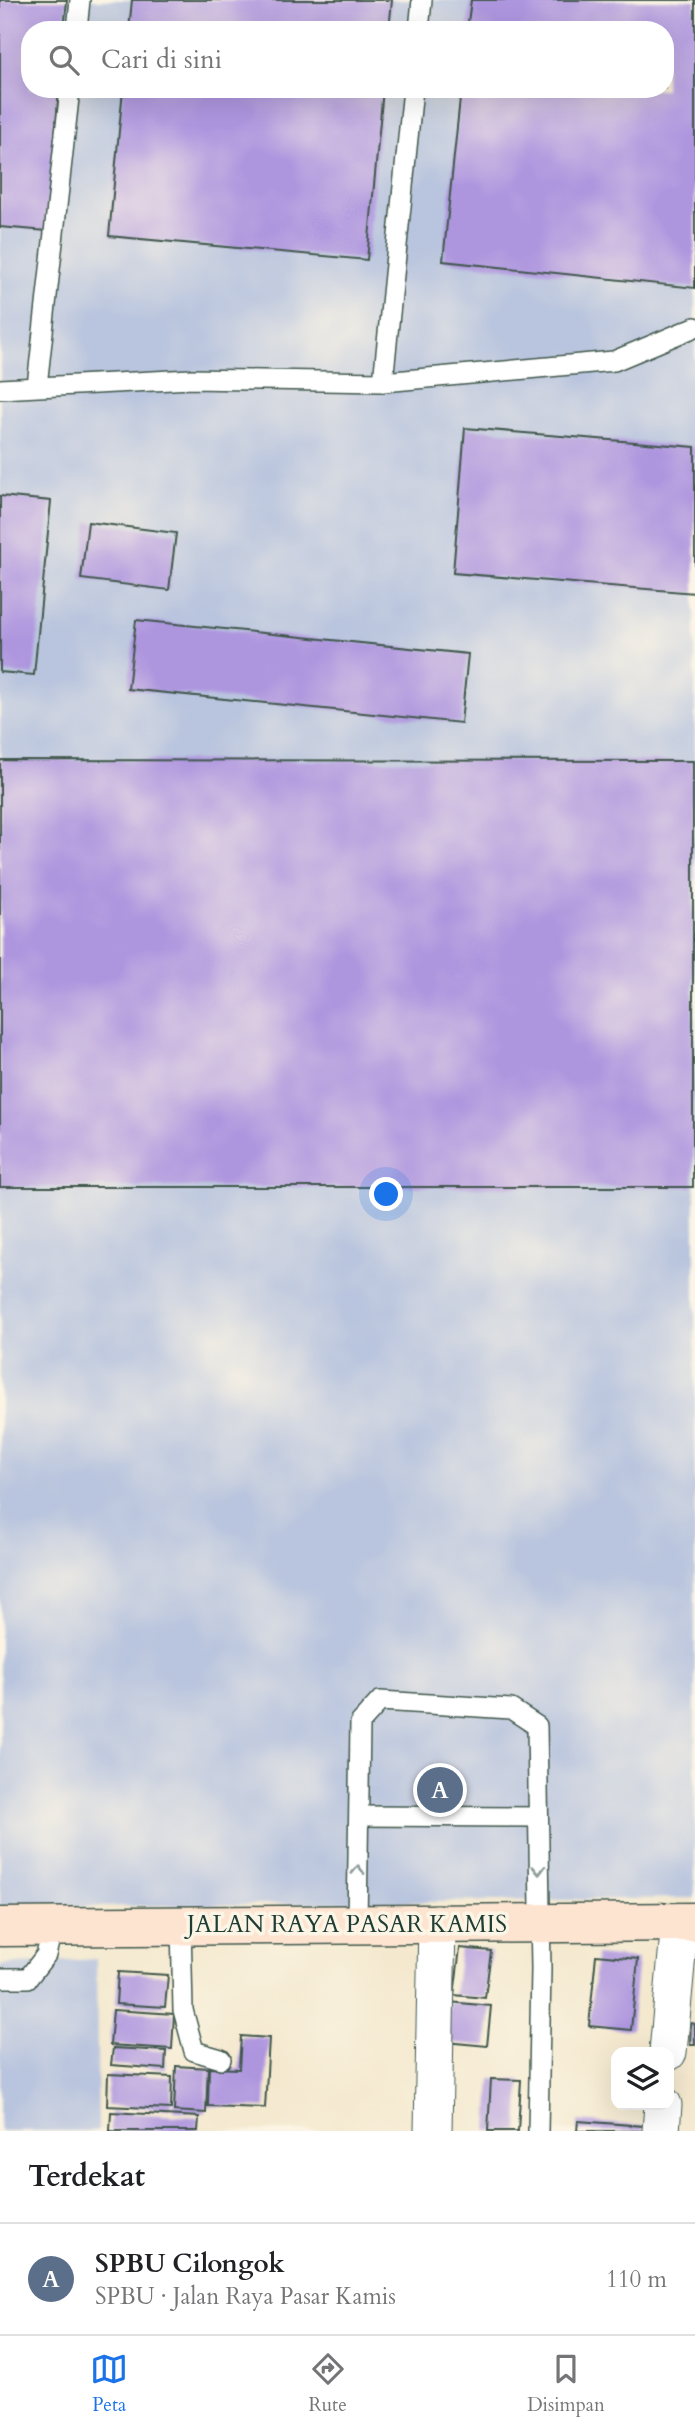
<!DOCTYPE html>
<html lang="id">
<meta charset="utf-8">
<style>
body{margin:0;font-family:Cardo,serif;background:#f6f6f6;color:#202124}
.controls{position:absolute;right:21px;bottom:21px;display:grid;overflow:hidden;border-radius:14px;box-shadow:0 7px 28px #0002}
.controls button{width:63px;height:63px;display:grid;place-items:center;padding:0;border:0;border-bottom:2px solid #e0e0e0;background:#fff;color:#202124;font:35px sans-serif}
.you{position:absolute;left:387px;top:1195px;width:24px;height:24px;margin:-18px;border:5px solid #fff;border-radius:50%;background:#1a73e8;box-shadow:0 0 0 10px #1a73e833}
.badge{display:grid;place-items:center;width:46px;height:46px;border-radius:50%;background:#1a73e8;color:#fff;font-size:23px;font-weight:700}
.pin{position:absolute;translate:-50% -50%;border:4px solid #fff;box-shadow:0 2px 7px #0006}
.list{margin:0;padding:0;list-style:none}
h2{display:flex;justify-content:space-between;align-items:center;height:91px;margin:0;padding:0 28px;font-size:30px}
h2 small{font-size:23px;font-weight:400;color:#757577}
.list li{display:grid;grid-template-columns:46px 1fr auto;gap:21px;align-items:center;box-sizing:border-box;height:112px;padding:0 28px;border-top:2px solid #e0e0e0}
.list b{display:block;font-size:26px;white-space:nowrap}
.list p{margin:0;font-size:23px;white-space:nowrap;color:#757577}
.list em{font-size:23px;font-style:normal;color:#757577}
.icon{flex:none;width:38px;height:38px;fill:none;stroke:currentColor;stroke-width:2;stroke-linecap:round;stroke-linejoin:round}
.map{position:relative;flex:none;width:695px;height:2131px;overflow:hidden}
.search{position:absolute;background:#fff;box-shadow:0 7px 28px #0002;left:21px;right:21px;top:21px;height:77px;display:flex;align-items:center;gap:18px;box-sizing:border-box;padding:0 24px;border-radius:28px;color:#757577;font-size:26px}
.sheet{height:203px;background:#fff}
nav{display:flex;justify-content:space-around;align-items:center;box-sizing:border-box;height:98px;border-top:2px solid #e0e0e0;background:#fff;font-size:19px;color:#757577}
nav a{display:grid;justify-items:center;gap:4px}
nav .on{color:#1a73e8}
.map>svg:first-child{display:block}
.industrial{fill:#b9c5de;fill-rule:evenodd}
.building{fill:#ae96df}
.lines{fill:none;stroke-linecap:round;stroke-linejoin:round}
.service-casing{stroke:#3f574b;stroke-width:22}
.minor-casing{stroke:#3f574b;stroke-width:39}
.secondary-casing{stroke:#3f574b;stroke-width:41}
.service{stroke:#fff;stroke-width:19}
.minor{stroke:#fff;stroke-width:37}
.secondary{stroke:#fde4d1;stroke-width:38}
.oneway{stroke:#8f9e9a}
.labels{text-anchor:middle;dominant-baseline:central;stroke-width:7;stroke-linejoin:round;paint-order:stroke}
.street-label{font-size:24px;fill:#1f3d34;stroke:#fcf5e5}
</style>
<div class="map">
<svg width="695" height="2131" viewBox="0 0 695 2131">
<rect width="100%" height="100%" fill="#fcf5e5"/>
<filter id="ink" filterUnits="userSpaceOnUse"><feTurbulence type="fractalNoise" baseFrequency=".0143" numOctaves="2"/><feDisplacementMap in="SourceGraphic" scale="14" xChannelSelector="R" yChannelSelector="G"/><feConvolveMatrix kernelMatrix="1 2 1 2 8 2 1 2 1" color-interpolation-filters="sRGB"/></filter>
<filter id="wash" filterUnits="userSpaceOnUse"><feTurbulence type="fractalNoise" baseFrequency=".00686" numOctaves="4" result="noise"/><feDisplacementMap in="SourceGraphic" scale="28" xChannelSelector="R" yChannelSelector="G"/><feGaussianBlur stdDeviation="1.57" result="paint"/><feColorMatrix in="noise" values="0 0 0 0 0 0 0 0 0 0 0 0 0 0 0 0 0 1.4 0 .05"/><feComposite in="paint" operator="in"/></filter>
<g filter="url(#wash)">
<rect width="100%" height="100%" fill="#f4e9cf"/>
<g class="industrial">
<path d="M0 0H695V1898L0 1908ZM30 30H665V89H30Z"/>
<polygon points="96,1959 98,2131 0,2131 0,1965"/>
</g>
<g id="blocks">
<g class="building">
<polygon points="0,0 67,0 64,30 30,30 30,89 59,89 47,231 0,227"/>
<polygon points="132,0 392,0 389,30 129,30"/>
<polygon points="471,0 695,0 695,288 443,261 461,89 665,89 665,30 467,30"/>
<polygon points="123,89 383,89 367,260 109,236"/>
<polygon points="465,428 695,447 695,593 453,573"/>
<polygon points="0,496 51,501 34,675 0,672"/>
<polygon points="88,522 176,533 169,590 81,579"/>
<polygon points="136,620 468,654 461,723 128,689"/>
<polygon points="0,760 693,761 693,1187 0,1187"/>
<polygon points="460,1948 491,1951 485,1998 454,1995"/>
<polygon points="596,1955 638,1959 631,2030 589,2026"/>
<polygon points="118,1972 168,1975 165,2007 116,2004"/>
<polygon points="449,2002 491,2006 487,2046 445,2042"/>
<polygon points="113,2010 174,2014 172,2049 110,2045"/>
<polygon points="691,2023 695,2024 695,2045 690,2045"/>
<polygon points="241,2036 269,2038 265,2108 208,2106 209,2068 239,2069"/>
<polygon points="113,2048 166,2051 165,2069 111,2065"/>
<polygon points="176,2066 208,2068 206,2113 174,2111"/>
<polygon points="108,2074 172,2077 171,2109 107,2106"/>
<polygon points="491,2079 521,2080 518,2131 488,2131"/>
<polygon points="111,2112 199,2117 198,2131 110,2131"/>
<polygon points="578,2121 644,2126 643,2131 577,2131"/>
</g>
</g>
</g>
<g filter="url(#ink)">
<use href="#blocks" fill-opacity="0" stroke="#3f574b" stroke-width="2"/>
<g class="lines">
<defs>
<g id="service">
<polyline points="77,30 80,0"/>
<polyline points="419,30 422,0"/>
<polyline points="383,382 413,89"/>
<polyline points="37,386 70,89"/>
<polyline points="0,389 191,379 383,382 614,361 695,327"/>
<polyline points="360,1816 538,1817"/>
<polyline points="357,1924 360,1723 380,1701 511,1709 537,1726 541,1969 538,2131"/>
<polyline points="181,1925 183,2010 194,2051 221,2059"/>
<polyline points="0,1978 28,1978 46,1955 53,1926"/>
</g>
<g id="minor">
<polyline points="668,2052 680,1922"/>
<polyline points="433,2131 437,1923"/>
<polyline points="661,2131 663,2105"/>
</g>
<polyline id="secondary" points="0,1927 695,1922"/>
</defs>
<use href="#service" class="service-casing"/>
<use href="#minor" class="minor-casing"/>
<use href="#secondary" class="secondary-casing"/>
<use href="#service" class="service"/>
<use href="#minor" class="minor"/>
<use href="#secondary" class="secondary"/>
</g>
<defs><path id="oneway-chevron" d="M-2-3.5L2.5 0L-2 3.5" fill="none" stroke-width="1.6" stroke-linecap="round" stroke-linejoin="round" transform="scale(1.75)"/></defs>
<g class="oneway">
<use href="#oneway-chevron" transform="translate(358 1870) rotate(-89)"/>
<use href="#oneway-chevron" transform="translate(539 1870) rotate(89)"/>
</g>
</g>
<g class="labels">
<g class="street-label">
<text x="347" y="1924">JALAN RAYA PASAR KAMIS</text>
</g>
</g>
</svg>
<div class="controls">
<button><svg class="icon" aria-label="layers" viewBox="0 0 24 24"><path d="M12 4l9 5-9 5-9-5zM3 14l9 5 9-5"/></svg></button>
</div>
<div class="you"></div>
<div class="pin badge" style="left:440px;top:1790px;background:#5c6f8a">A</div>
<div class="search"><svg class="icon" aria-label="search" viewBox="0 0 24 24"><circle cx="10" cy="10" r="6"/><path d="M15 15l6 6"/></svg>Cari di sini</div>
</div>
<section class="sheet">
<h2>Terdekat<small></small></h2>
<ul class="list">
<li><span class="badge" style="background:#5c6f8a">A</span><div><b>SPBU Cilongok</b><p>SPBU · Jalan Raya Pasar Kamis</p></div><em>110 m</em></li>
</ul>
</section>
<nav>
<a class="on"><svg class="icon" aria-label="map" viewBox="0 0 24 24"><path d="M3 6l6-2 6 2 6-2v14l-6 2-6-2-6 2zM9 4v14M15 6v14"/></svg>Peta</a>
<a><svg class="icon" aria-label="directions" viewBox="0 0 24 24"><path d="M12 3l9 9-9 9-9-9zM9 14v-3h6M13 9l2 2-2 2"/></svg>Rute</a>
<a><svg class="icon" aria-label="saved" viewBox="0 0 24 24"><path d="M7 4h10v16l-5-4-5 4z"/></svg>Disimpan</a>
</nav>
